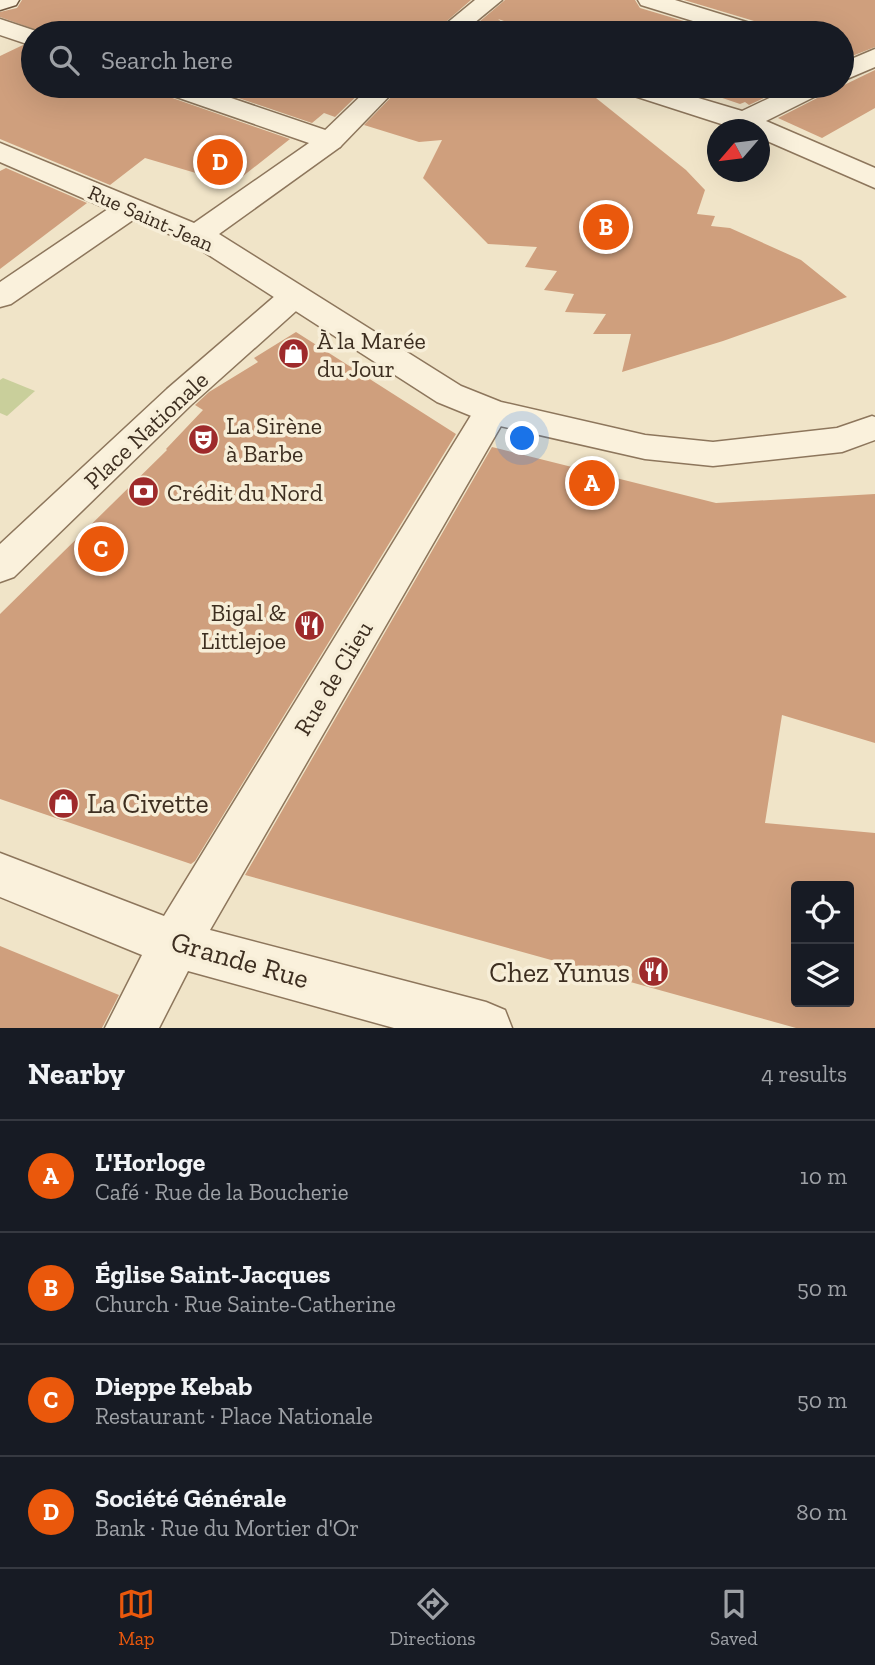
<!DOCTYPE html>
<meta charset="utf-8">
<style>
body{margin:0;font-family:"Zilla Slab",serif;background:#242831;color:#f1f3f6}
.controls{position:absolute;right:21px;bottom:21px;display:grid;overflow:hidden;border-radius:7px;box-shadow:0 7px 28px #0002}
.controls button{width:63px;height:63px;display:grid;place-items:center;padding:0;border:0;border-bottom:2px solid #363941;background:#171b24;color:#f1f3f6;font:35px sans-serif}
.compass{position:absolute;left:707px;top:119px;width:63px;height:63px;border-radius:50%;background:#171b24;box-shadow:0 7px 28px #0002;rotate:242deg}
.you{position:absolute;left:523px;top:439px;width:24px;height:24px;margin:-18px;border:5px solid #fff;border-radius:50%;background:#1a73e8;box-shadow:0 0 0 10px #1a73e833}
.badge{display:grid;place-items:center;width:46px;height:46px;border-radius:50%;background:#ea580c;color:#fff;font-size:23px;font-weight:700}
.pin{position:absolute;translate:-50% -50%;border:4px solid #fff;box-shadow:0 2px 7px #0006}
.list{margin:0;padding:0;list-style:none}
h2{display:flex;justify-content:space-between;align-items:center;height:91px;margin:0;padding:0 28px;font-size:30px}
h2 small{font-size:23px;font-weight:400;color:#9ea1a6}
.list li{display:grid;grid-template-columns:46px 1fr auto;gap:21px;align-items:center;box-sizing:border-box;height:112px;padding:0 28px;border-top:2px solid #363941}
.list b{display:block;font-size:26px;white-space:nowrap}
.list p{margin:0;font-size:23px;white-space:nowrap;color:#9ea1a6}
.list em{font-size:23px;font-style:normal;color:#9ea1a6}
.icon{flex:none;width:38px;height:38px;fill:none;stroke:currentColor;stroke-width:2;stroke-linecap:round;stroke-linejoin:round}
.map{position:relative;flex:none;width:875px;height:1028px;overflow:hidden}
.search{position:absolute;background:#171b24;box-shadow:0 7px 28px #0002;left:21px;right:21px;top:21px;height:77px;display:flex;align-items:center;gap:18px;box-sizing:border-box;padding:0 24px;border-radius:38px;color:#9ea1a6;font-size:26px}
.sheet{height:539px;background:#171b24}
nav{display:flex;justify-content:space-around;align-items:center;box-sizing:border-box;height:98px;border-top:2px solid #363941;background:#171b24;font-size:19px;color:#9ea1a6}
nav a{display:grid;justify-items:center;gap:4px}
nav .on{color:#ea580c}
.map>svg:first-child{display:block}
.green{fill:#c9cf9b}
.building{fill:#cf9f7d;fill-rule:evenodd}
.lines{fill:none;stroke-linecap:round;stroke-linejoin:round}
.pedestrian-casing{stroke:#8d765c;stroke-width:3}
.minor-casing{stroke:#8d765c;stroke-width:3}
.secondary-casing{stroke:#6f573f;stroke-width:3}
.pedestrian{fill:#faf1dc;fill-rule:evenodd}
.minor{fill:#faf1dc;fill-rule:evenodd}
.secondary{fill:#faf1dc;fill-rule:evenodd}
.labels{text-anchor:middle;dominant-baseline:central;stroke-width:7;stroke-linejoin:round;paint-order:stroke}
.far-street-label{font-size:21px;fill:#3d2e20;stroke:#f7eed8}
.poi-label{font-size:24px;fill:#3d2e20;stroke:#f7eed8;text-anchor:start}
.street-label{font-size:24px;fill:#3d2e20;stroke:#f7eed8}
.near-poi-label{font-size:28px;fill:#3d2e20;stroke:#f7eed8;text-anchor:start}
.near-street-label{font-size:28px;fill:#3d2e20;stroke:#f7eed8}
</style>
<div class="map">
<svg width="875" height="1028" viewBox="0 0 875 1028">
<rect width="100%" height="100%" fill="#f0e4c8"/>
<polygon class="green" points="3,378 35,391 7,416 0,413 0,380"/>
<g class="building">
<polygon points="22,0 471,0 433,33 45,33 0,17 0,12 17,8"/>
<polygon points="505,0 635,0 640,8 724,33 539,33 498,19 516,33 466,33"/>
<polygon points="684,0 875,0 875,47 842,60 842,33 773,33 767,25"/>
<polygon points="23,45 33,48 33,86 155,86 161,94 290,139 233,184 145,158 110,185 0,139 0,56"/>
<polygon points="875,70 875,108 822,138 778,118 825,94 831,86 842,86"/>
<polygon points="203,86 367,86 335,117 324,113 312,123"/>
<polygon points="402,86 581,86 686,170 705,190 697,214 715,216 711,226 730,228 801,260 847,297 723,341 622,372 631,334 593,334 606,314 565,312 574,294 544,290 557,271 525,267 537,247 488,244 423,178 442,140 419,142 364,125"/>
<polygon points="687,86 789,86 749,105 745,102 740,104"/>
<polygon points="6,168 87,203 0,269 0,171"/>
<polygon points="296,332 456,434 195,861 191,864 0,799 0,614 167,450 166,449 203,410 195,405 209,392 258,362 254,358"/>
<path d="M492 447 716 503 875 494V743L782 715 765 823 875 833V1028H796L245 875ZM796 886H849V1002H796Z"/>
<polygon points="0,946 119,995 102,1028 0,1028"/>
</g>
<g class="lines">
<defs>
<g id="pedestrian">
<polygon points="475,0 502,0 462,33 435,33"/>
<polygon points="638,0 675,0 766,28 770,33 732,33 641,5"/>
<polygon points="875,49 875,67 842,81 842,63"/>
<polygon points="371,86 399,86 340,147 330,149 320,147 316,141 320,135"/>
<polygon points="618,86 658,86 742,111 795,86 828,86 824,92 766,121 875,168 875,188 760,138 760,130 740,130 622,92"/>
<polygon points="294,286 305,289 310,296 305,303 191,405 14,577 0,582 0,544 167,389 283,289"/>
<polygon points="491,400 504,404 509,412 210,930 486,1002 505,1010 512,1028 394,1028 188,971 159,1028 105,1028 142,955 0,897 0,853 164,916 478,404"/>
</g>
<g id="minor">
<polygon points="0,19 42,33 33,33 33,46 0,35"/>
<polygon points="158,86 196,86 340,135 344,141 340,147 219,234 461,386 501,402 645,435 713,442 837,428 872,416 875,417 875,440 842,452 713,466 645,459 491,424 437,402 187,241 133,220 11,304 0,307 0,282 108,209 0,162 0,143 194,223 309,143 162,92"/>
</g>
<polygon id="secondary" points="0,0 19,0 16,5 0,10"/>
</defs>
<use href="#pedestrian" class="pedestrian-casing"/>
<use href="#minor" class="minor-casing"/>
<use href="#secondary" class="secondary-casing"/>
<use href="#pedestrian" class="pedestrian"/>
<use href="#minor" class="minor"/>
<use href="#secondary" class="secondary"/>
</g>
<defs>
<symbol id="shop-disc" viewBox="-11 -11 22 22"><circle r="9.5" fill="#9e2a2b" stroke="#f7eed8"/><path d="M-5-2.5h2.3a2.7 3.5 0 0 1 5.4 0H5L5.5 6h-11ZM-1.5-2.5h3a1.5 2.3 0 0 0-3 0Z" fill="#fff"/></symbol>
<symbol id="theatre-disc" viewBox="-11 -11 22 22"><circle r="9.5" fill="#9e2a2b" stroke="#f7eed8"/><path d="M-5-5.5Q0-4 5-5.5V0Q5 5 0 6Q-5 5-5 0ZM-3.3-2.5H-1v1.5H-3.3ZM1-2.5H3.3v1.5H1ZM-2.8 1Q0 5.5 2.8 1Z" fill="#fff"/></symbol>
<symbol id="bank-disc" viewBox="-11 -11 22 22"><circle r="9.5" fill="#9e2a2b" stroke="#f7eed8"/><path d="M-6-4H6V4H-6ZM0-2.3a2.3 2.3 0 1 0 0 4.6a2.3 2.3 0 1 0 0-4.6Z" fill="#fff"/></symbol>
<symbol id="restaurant-disc" viewBox="-11 -11 22 22"><circle r="9.5" fill="#9e2a2b" stroke="#f7eed8"/><path d="M-5-6h1v4h1v-4h1v4h1v-4h1v5L-1.5 .5V6h-2V.5L-5-1ZM5-6V6H3V1.5H1.5Q1.5-4 5-6Z" fill="#fff"/></symbol>
</defs>
<g fill-rule="evenodd">
<use href="#shop-disc" x="276" y="336" width="35" height="35"/>
<use href="#theatre-disc" x="186" y="422" width="35" height="35"/>
<use href="#bank-disc" x="126" y="474" width="35" height="35"/>
<use href="#restaurant-disc" x="292" y="608" width="35" height="35"/>
<use href="#shop-disc" x="46" y="786" width="35" height="35"/>
<use href="#restaurant-disc" x="636" y="954" width="35" height="35"/>
</g>
<g class="labels">
<g class="far-street-label">
<text transform="translate(151 218) rotate(24)">Rue Saint-Jean</text>
</g>
<g class="poi-label">
<text x="317" y="340">À la Marée<tspan x="317" dy="28">du Jour</tspan></text>
<text x="226" y="425">La Sirène<tspan x="226" dy="28">à Barbe</tspan></text>
<text x="167" y="492">Crédit du Nord</text>
<text x="286" y="612" text-anchor="end">Bigal &amp;<tspan x="286" dy="28">Littlejoe</tspan></text>
</g>
<g class="street-label">
<text transform="translate(146 430) rotate(-43)">Place Nationale</text>
<text transform="translate(333 678) rotate(-59)">Rue de Clieu</text>
</g>
<g class="near-poi-label">
<text x="87" y="803">La Civette</text>
<text x="630" y="972" text-anchor="end">Chez Yunus</text>
</g>
<g class="near-street-label">
<text transform="translate(240 960) rotate(16)">Grande Rue</text>
</g>
</g>
</svg>
<div class="controls">
<button><svg class="icon" aria-label="locate" viewBox="0 0 24 24"><circle cx="12" cy="12" r="6"/><path d="M12 2v4M12 18v4M2 12h4M18 12h4"/></svg></button>
<button><svg class="icon" aria-label="layers" viewBox="0 0 24 24"><path d="M12 4l9 5-9 5-9-5zM3 14l9 5 9-5"/></svg></button>
</div>
<svg class="compass" viewBox="-18 -18 36 36"><path d="M0-13l5 13h-10z" fill="#e53935"/><path d="M0 13l5-13h-10z" fill="#9ea1a6"/></svg>
<div class="you"></div>
<div class="pin badge" style="left:592px;top:483px">A</div>
<div class="pin badge" style="left:606px;top:227px">B</div>
<div class="pin badge" style="left:101px;top:549px">C</div>
<div class="pin badge" style="left:220px;top:162px">D</div>
<div class="search"><svg class="icon" aria-label="search" viewBox="0 0 24 24"><circle cx="10" cy="10" r="6"/><path d="M15 15l6 6"/></svg>Search here</div>
</div>
<section class="sheet">
<h2>Nearby<small>4 results</small></h2>
<ul class="list">
<li><span class="badge">A</span><div><b>L'Horloge</b><p>Café · Rue de la Boucherie</p></div><em>10 m</em></li>
<li><span class="badge">B</span><div><b>Église Saint-Jacques</b><p>Church · Rue Sainte-Catherine</p></div><em>50 m</em></li>
<li><span class="badge">C</span><div><b>Dieppe Kebab</b><p>Restaurant · Place Nationale</p></div><em>50 m</em></li>
<li><span class="badge">D</span><div><b>Société Générale</b><p>Bank · Rue du Mortier d'Or</p></div><em>80 m</em></li>
</ul>
</section>
<nav>
<a class="on"><svg class="icon" aria-label="map" viewBox="0 0 24 24"><path d="M3 6l6-2 6 2 6-2v14l-6 2-6-2-6 2zM9 4v14M15 6v14"/></svg>Map</a>
<a><svg class="icon" aria-label="directions" viewBox="0 0 24 24"><path d="M12 3l9 9-9 9-9-9zM9 14v-3h6M13 9l2 2-2 2"/></svg>Directions</a>
<a><svg class="icon" aria-label="saved" viewBox="0 0 24 24"><path d="M7 4h10v16l-5-4-5 4z"/></svg>Saved</a>
</nav>
